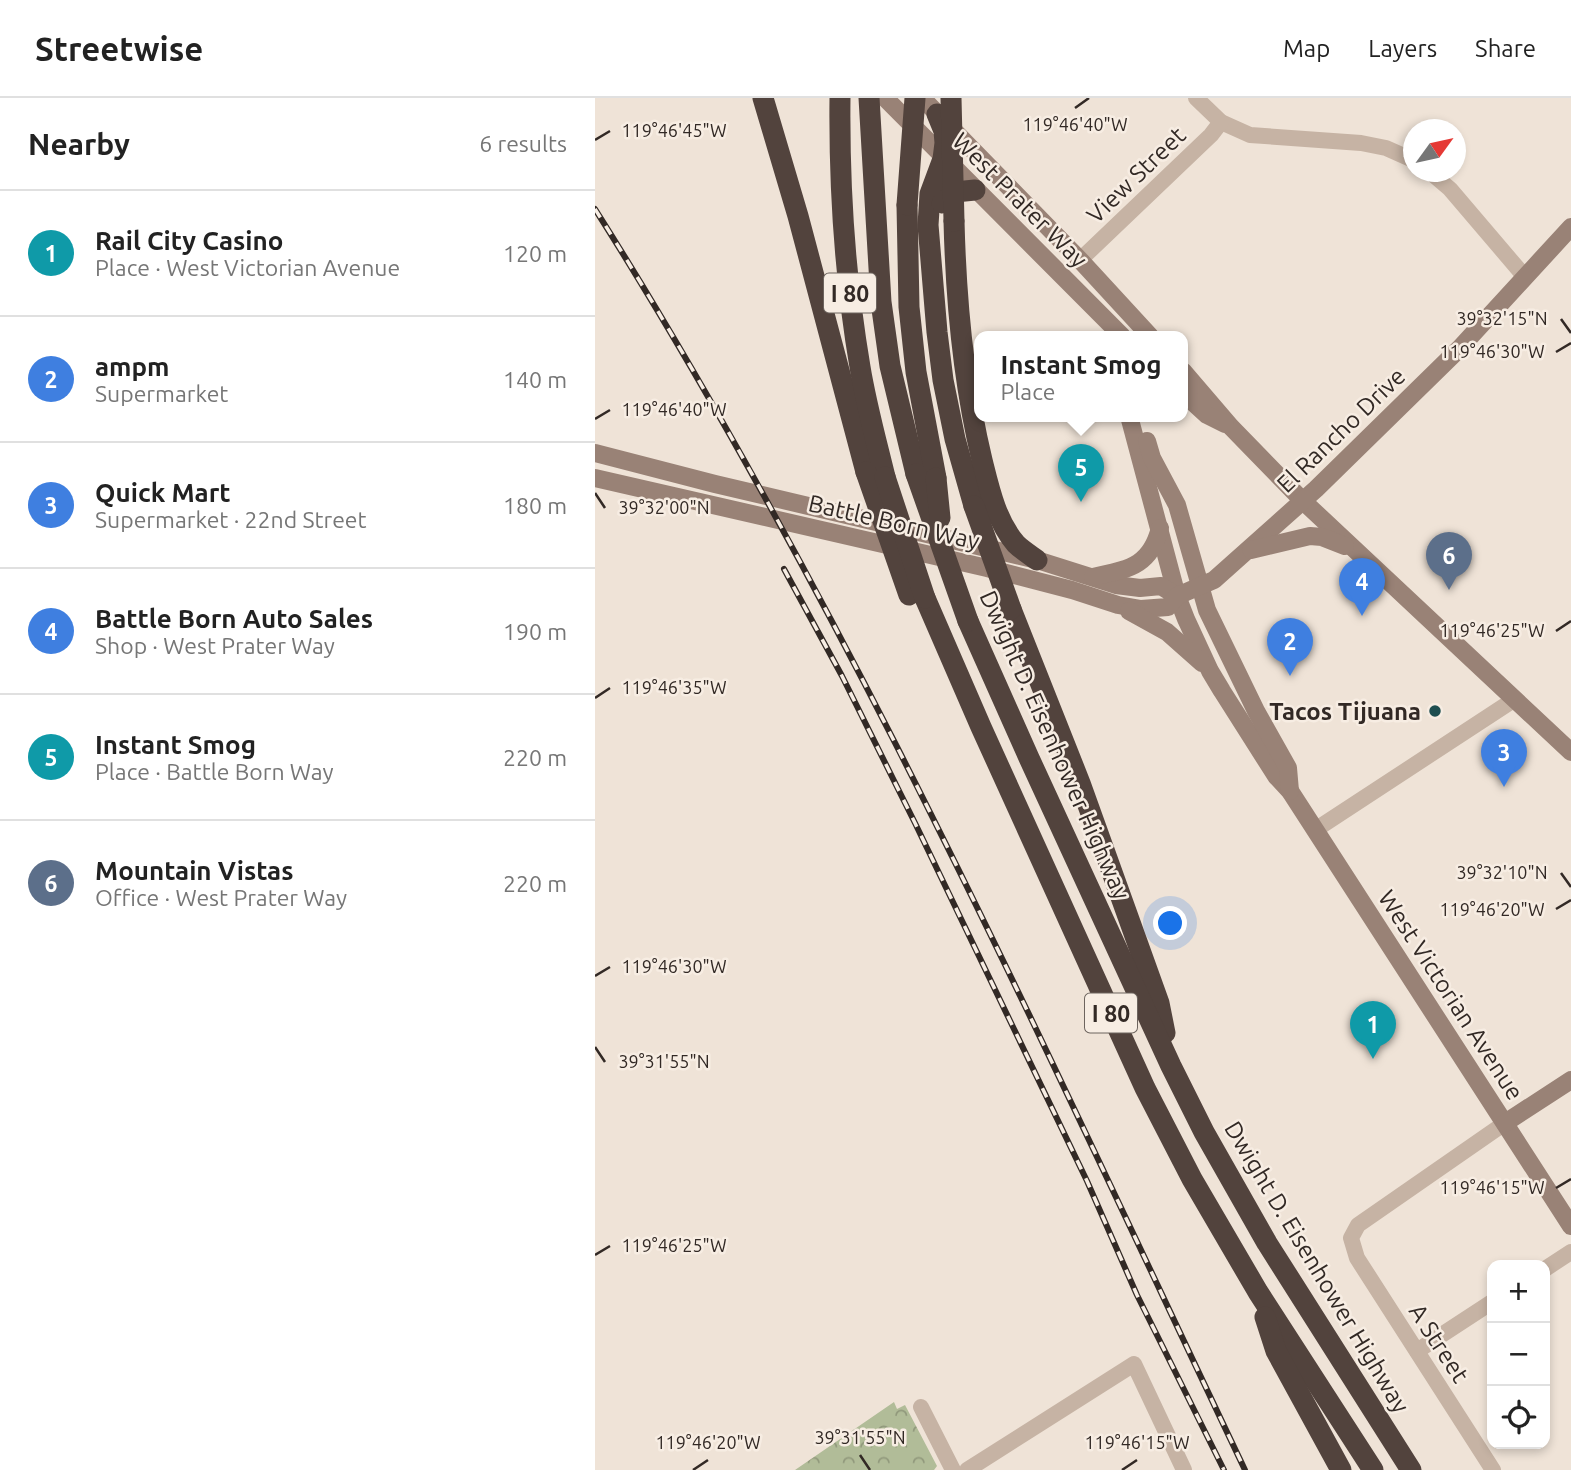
<!DOCTYPE html>
<meta charset="utf-8">
<style>
body{margin:0;font-family:Ubuntu,sans-serif;background:#f6f6f6;color:#222}
.controls{position:absolute;right:21px;bottom:21px;display:grid;overflow:hidden;border-radius:14px;box-shadow:0 4px 10px #0003}
.controls button{width:63px;height:63px;display:grid;place-items:center;padding:0;border:0;border-bottom:2px solid #e0e0e0;background:#fff;color:#222;font:35px sans-serif}
.compass{position:absolute;left:808px;top:21px;width:63px;height:63px;border-radius:50%;background:#fff;box-shadow:0 4px 10px #0003;rotate:57deg}
.you{position:absolute;left:576px;top:826px;width:24px;height:24px;margin:-18px;border:5px solid #fff;border-radius:50%;background:#1a73e8;box-shadow:0 0 0 10px #1a73e833}
.badge{display:grid;place-items:center;width:46px;height:46px;border-radius:50%;background:#d93025;color:#fff;font-size:23px;font-weight:700}
.pin{position:absolute;translate:-50% -58px;filter:drop-shadow(0 2px 4px #0008)}
.pin::after{content:'';position:absolute;top:37px;width:24px;height:21px;background:inherit;clip-path:polygon(0 0,100% 0,50% 100%)}
.popup{position:absolute;left:379px;top:233px;width:214px;height:91px;box-sizing:border-box;display:grid;place-content:center;border-radius:14px;background:#fff;filter:drop-shadow(0 2px 5px #0005);font-size:23px;white-space:nowrap;color:#767676}
.popup b{font-size:26px;color:#222}
.popup::after{content:'';position:absolute;left:50%;top:100%;margin-left:-14px;border:14px solid transparent;border-top-color:#fff}
.list{margin:0;padding:0;list-style:none}
h2{display:flex;justify-content:space-between;align-items:center;height:91px;margin:0;padding:0 28px;font-size:30px}
h2 small{font-size:23px;font-weight:400;color:#767676}
.list li{display:grid;grid-template-columns:46px 1fr auto;gap:21px;align-items:center;box-sizing:border-box;height:126px;padding:0 28px;border-top:2px solid #e0e0e0}
.list b{display:block;font-size:26px;white-space:nowrap}
.list p{margin:0;font-size:23px;white-space:nowrap;color:#767676}
.list em{font-size:23px;font-style:normal;color:#767676}
.icon{flex:none;width:38px;height:38px;fill:none;stroke:currentColor;stroke-width:2;stroke-linecap:round;stroke-linejoin:round}
.map{position:relative;flex:none;width:976px;height:1372px;overflow:hidden}
header{display:flex;align-items:center;gap:42px;box-sizing:border-box;height:98px;padding:0 35px;background:#fff;border-bottom:2px solid #e0e0e0}
header strong{font-size:33px}
nav{display:flex;gap:38px;margin-inline-start:auto;font-size:24px}
main{display:flex}
aside{flex:1;background:#fff}
.map>svg:first-child{display:block}
.forest{fill:url(#forest-crowns)}
.lines{fill:none;stroke-linecap:round;stroke-linejoin:round}
.street{stroke:#c6b3a4;stroke-width:16}
.secondary{stroke:#998276;stroke-width:18}
.highway{stroke:#52433d;stroke-width:21}
.rail-casing{stroke:#322925;stroke-width:6}
.rail{stroke:#f7ede3;stroke-width:3.5;stroke-dasharray:10;stroke-linecap:butt}
.highway-bridge{stroke:#52433d;stroke-width:21}
.ticks{fill:none;stroke:#322925;stroke-width:2.5}
.poi-dot{fill:#1e4e50;stroke:#f7ede3;stroke-width:2.5}
.labels{text-anchor:middle;dominant-baseline:central;stroke-width:5;stroke-linejoin:round;paint-order:stroke}
.shield{fill:#f7ede3;stroke:#6d645e;stroke-width:2}
.shield-label{font-size:23px;font-weight:bold;fill:#322925}
.street-label{font-size:24px;fill:#322925;stroke:#f7ede3}
.poi-label{font-size:24px;font-weight:bold;fill:#322925;stroke:#f7ede3;text-anchor:end}
.ticks-label{font-size:18px;text-anchor:middle;fill:#322925;stroke:#f7ede3;stroke-width:5;stroke-linejoin:round;paint-order:stroke}
</style>
<header>
<strong>Streetwise</strong>
<nav><a>Map</a><a>Layers</a><a>Share</a></nav>
</header>
<main>
<aside>
<h2>Nearby<small>6 results</small></h2>
<ul class="list">
<li><span class="badge" style="background:#0f9aa8">1</span><div><b>Rail City Casino</b><p>Place · West Victorian Avenue</p></div><em>120 m</em></li>
<li><span class="badge" style="background:#3f7fe0">2</span><div><b>ampm</b><p>Supermarket</p></div><em>140 m</em></li>
<li><span class="badge" style="background:#3f7fe0">3</span><div><b>Quick Mart</b><p>Supermarket · 22nd Street</p></div><em>180 m</em></li>
<li><span class="badge" style="background:#3f7fe0">4</span><div><b>Battle Born Auto Sales</b><p>Shop · West Prater Way</p></div><em>190 m</em></li>
<li><span class="badge" style="background:#0f9aa8">5</span><div><b>Instant Smog</b><p>Place · Battle Born Way</p></div><em>220 m</em></li>
<li><span class="badge" style="background:#5c6f8a">6</span><div><b>Mountain Vistas</b><p>Office · West Prater Way</p></div><em>220 m</em></li>
</ul>
</aside>
<div class="map">
<svg width="976" height="1372" viewBox="0 0 976 1372">
<defs>
<pattern id="forest-crowns" width="20" height="18" patternUnits="userSpaceOnUse" patternTransform="scale(1.75)"><rect width="20" height="18" fill="#b1bc98"/><path d="M2 6a3 3 0 1 1 6 0M12 15a3 3 0 1 1 6 0" fill="none" stroke="#91997c"/></pattern>
</defs>
<rect width="100%" height="100%" fill="#efe3d7"/>
<polygon class="forest" points="299,1304 302,1311 310,1307 342,1368 339,1372 200,1372"/>
<g class="lines">
<g class="street">
<polyline points="601,0 626,24 655,37 766,45 791,50 818,62"/>
<polyline points="835,74 855,91 930,179"/>
<polyline points="485,162 616,37 626,24"/>
<polyline points="720,732 920,601"/>
<polyline points="950,1171 976,1154"/>
<polyline points="822,1253 897,1204"/>
<polyline points="326,1309 358,1372"/>
<polyline points="372,1372 539,1266 589,1372"/>
<polyline points="898,1372 762,1160 756,1140 763,1127 910,1025"/>
</g>
<g class="secondary">
<polyline points="290,0 527,238"/>
<polyline points="327,0 485,162 555,238"/>
<polyline points="588,273 636,329 708,403 976,654"/>
<polyline points="588,295 612,317 630,326"/>
<polyline points="534,318 582,498 591,521 615,573 627,593 681,678 695,693 976,1128"/>
<polyline points="552,343 557,360 582,407 612,512 661,613 693,670 695,693"/>
<polyline points="0,355 120,386 442,462 521,487 545,490 566,488 582,498"/>
<polyline points="0,380 392,470 477,492 523,507 546,511 573,509 582,498 619,482 721,391 864,251 976,129"/>
<polyline points="656,452 715,438 727,439 750,448"/>
<path d="M498 479C533 471 555 469 565 430"/>
<polyline points="534,513 572,534 607,565"/>
<polyline points="910,1025 976,982"/>
</g>
<g class="highway">
<polyline points="168,0 203,118 271,374"/>
<path d="M245 0C244 90 250 180 265 269 271 306 281 342 290 379"/>
<polyline points="274,0 286,204 295,268 321,376"/>
<polyline points="342,16 349,33 350,45 348,61 335,96 333,127 342,234 348,282 360,341 379,408"/>
<polyline points="347,105 360,94 380,92"/>
<polyline points="312,107 314,209 321,274 341,380"/>
<path d="M359 123C361 204 368 283 387 362 394 390 401 423 421 446 427 452 435 457 442 462"/>
<polyline points="330,500 386,629 550,990 597,1081 663,1194 778,1372"/>
<polyline points="416,511 485,685 564,905 570,935"/>
<polyline points="373,523 434,660 576,968 609,1034 672,1145 816,1372"/>
<polyline points="670,1219 681,1253 746,1372"/>
</g>
<defs>
<g id="rail">
<path d="M0 111C253 512 447 945 650 1372"/>
<polyline points="189,471 247,578 320,725 492,1083 542,1197 629,1372"/>
</g>
</defs>
<use href="#rail" class="rail-casing"/>
<use href="#rail" class="rail"/>
<g class="highway-bridge">
<polyline points="356,0 359,123"/>
<polyline points="312,107 320,0"/>
<polyline points="271,374 314,497"/>
<polyline points="321,376 373,523"/>
<polyline points="290,379 330,500"/>
<polyline points="341,380 345,420"/>
<polyline points="379,408 416,511"/>
</g>
</g>
<path class="ticks" d="M480 10 494 0M0 42 15 33M966 221 976 235M961 254 976 245M0 321 15 312M0 395 10 410M961 533 976 523M0 600 15 590M966 775 976 789M961 811 976 802M0 878 15 869M0 949 10 964M961 1090 976 1081M0 1157 15 1148M265 1357 275 1372M98 1372 113 1362M527 1372 542 1362"/>
<circle class="poi-dot" cx="840" cy="613" r="7"/>
<g class="labels">
<g class="shield">
<rect x="229" y="175.5" width="52" height="39" rx="5"/>
<rect x="490" y="895.5" width="52" height="39" rx="5"/>
</g>
<g class="shield-label">
<text x="255" y="195">I 80</text>
<text x="516" y="915">I 80</text>
</g>
<g class="street-label">
<text transform="translate(541 77) rotate(-44)">View Street</text>
<text transform="translate(425 102) rotate(45)">West Prater Way</text>
<text transform="translate(746 332) rotate(-44)">El Rancho Drive</text>
<text transform="translate(299 424) rotate(13)">Battle Born Way</text>
<text transform="translate(460 647) rotate(66)">Dwight D. Eisenhower Highway</text>
<text transform="translate(856 897) rotate(57)">West Victorian Avenue</text>
<text transform="translate(722 1169) rotate(59)">Dwight D. Eisenhower Highway</text>
<text transform="translate(844 1245) rotate(57)">A Street</text>
</g>
<g class="poi-label">
<text x="826" y="613">Tacos Tijuana</text>
</g>
</g>
<g class="ticks-label">
<text x="480" y="33">119°46'40"W</text>
<text x="79" y="39">119°46'45"W</text>
<text x="907" y="227">39°32'15"N</text>
<text x="897" y="260">119°46'30"W</text>
<text x="79" y="318">119°46'40"W</text>
<text x="69" y="416">39°32'00"N</text>
<text x="897" y="539">119°46'25"W</text>
<text x="79" y="596">119°46'35"W</text>
<text x="907" y="781">39°32'10"N</text>
<text x="897" y="818">119°46'20"W</text>
<text x="79" y="875">119°46'30"W</text>
<text x="69" y="970">39°31'55"N</text>
<text x="897" y="1096">119°46'15"W</text>
<text x="79" y="1154">119°46'25"W</text>
<text x="265" y="1346">39°31'55"N</text>
<text x="113" y="1351">119°46'20"W</text>
<text x="542" y="1351">119°46'15"W</text>
</g>
</svg>
<div class="controls">
<button>+</button>
<button>−</button>
<button><svg class="icon" aria-label="locate" viewBox="0 0 24 24"><circle cx="12" cy="12" r="6"/><path d="M12 2v4M12 18v4M2 12h4M18 12h4"/></svg></button>
</div>
<svg class="compass" viewBox="-18 -18 36 36"><path d="M0-13l5 13h-10z" fill="#e53935"/><path d="M0 13l5-13h-10z" fill="#767676"/></svg>
<div class="you"></div>
<div class="pin badge" style="left:778px;top:961px;background:#0f9aa8">1</div>
<div class="pin badge" style="left:695px;top:578px;background:#3f7fe0">2</div>
<div class="pin badge" style="left:909px;top:689px;background:#3f7fe0">3</div>
<div class="pin badge" style="left:767px;top:518px;background:#3f7fe0">4</div>
<div class="pin badge" style="left:486px;top:404px;background:#0f9aa8">5</div>
<div class="popup"><b>Instant Smog</b>Place</div>
<div class="pin badge" style="left:854px;top:492px;background:#5c6f8a">6</div>
</div>
</main>
